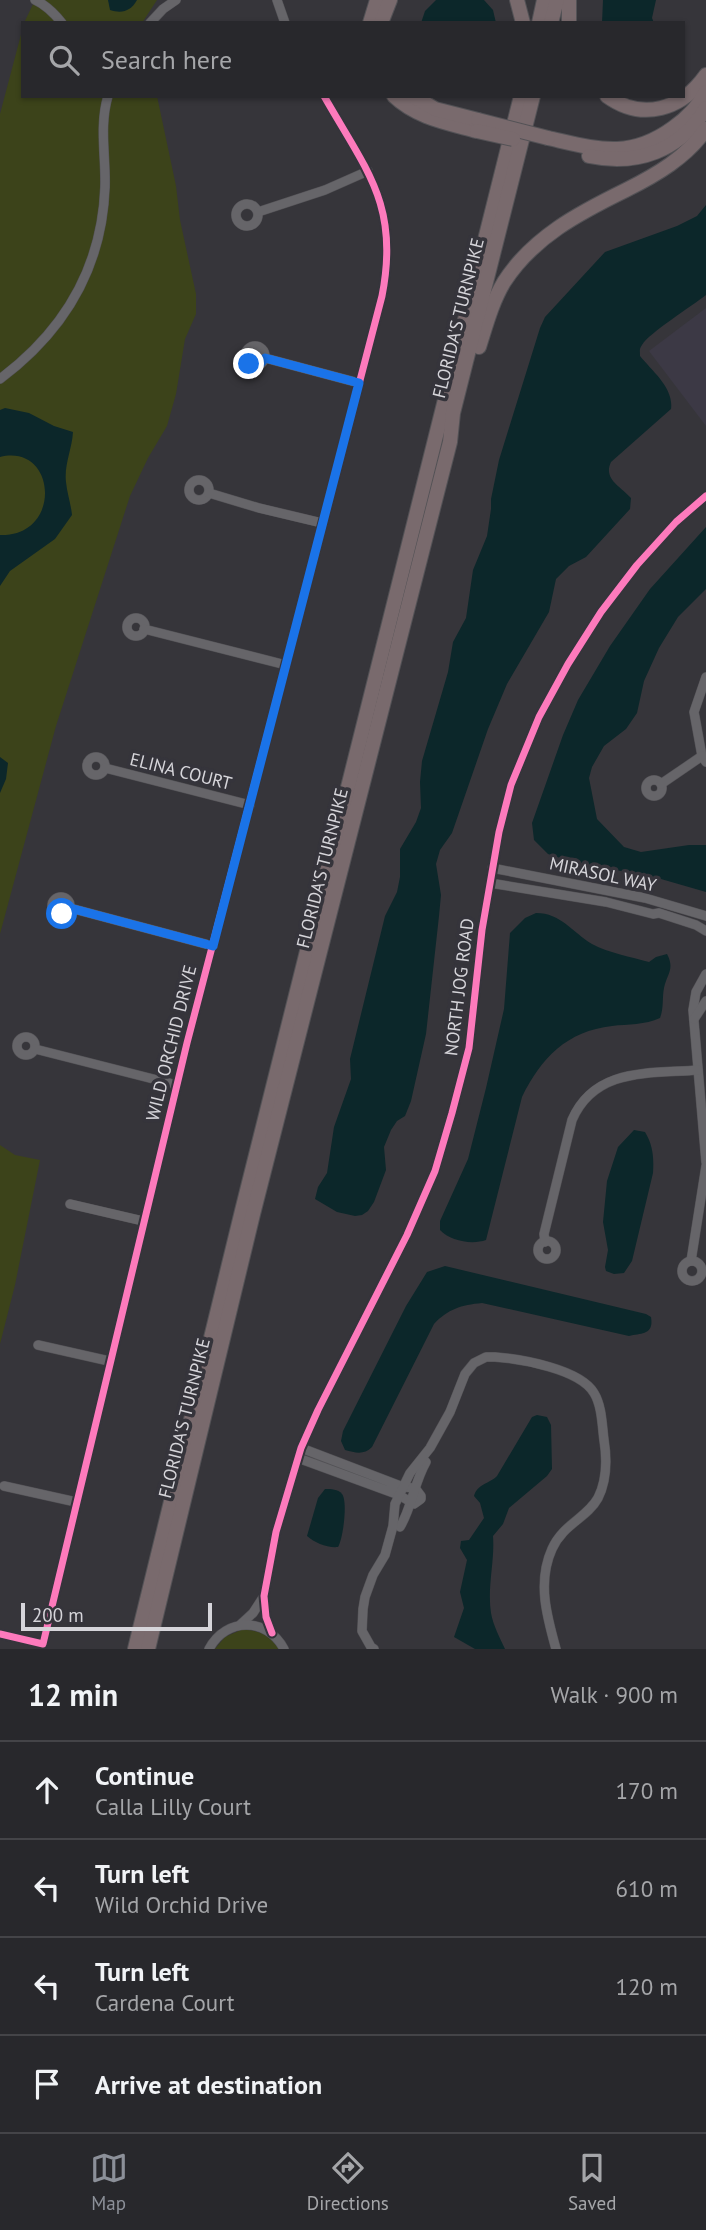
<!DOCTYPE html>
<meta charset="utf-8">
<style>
body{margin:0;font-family:"PT Sans",sans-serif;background:#343438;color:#f1f3f6}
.scale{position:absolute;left:21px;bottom:18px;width:191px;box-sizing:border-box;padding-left:7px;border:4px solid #d6d5da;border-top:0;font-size:19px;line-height:24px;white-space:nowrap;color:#d6d5da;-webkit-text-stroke:5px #35343b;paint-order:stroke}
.stop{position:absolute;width:21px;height:21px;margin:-16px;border:5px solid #1a73e8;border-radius:50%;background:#fff}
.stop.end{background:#1a73e8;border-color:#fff;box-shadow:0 2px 7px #0008}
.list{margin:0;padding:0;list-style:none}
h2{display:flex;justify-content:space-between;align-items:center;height:91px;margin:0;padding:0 28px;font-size:30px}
h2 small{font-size:23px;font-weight:400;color:#a5a6a9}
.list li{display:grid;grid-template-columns:46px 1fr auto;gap:21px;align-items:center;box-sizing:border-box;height:98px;padding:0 28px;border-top:2px solid #444448}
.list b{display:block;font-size:26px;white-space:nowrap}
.list p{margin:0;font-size:23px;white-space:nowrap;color:#a5a6a9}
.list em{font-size:23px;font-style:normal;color:#a5a6a9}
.icon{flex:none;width:38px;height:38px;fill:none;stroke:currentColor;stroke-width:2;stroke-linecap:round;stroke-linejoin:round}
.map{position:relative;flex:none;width:706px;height:1649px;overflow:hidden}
.search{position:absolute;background:#28282c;box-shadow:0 2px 5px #0004;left:21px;right:21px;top:21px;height:77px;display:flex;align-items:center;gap:18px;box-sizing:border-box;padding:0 24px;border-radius:0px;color:#a5a6a9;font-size:26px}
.sheet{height:483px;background:#28282c}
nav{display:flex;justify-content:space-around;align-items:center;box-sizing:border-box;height:98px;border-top:2px solid #444448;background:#28282c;font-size:19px;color:#a5a6a9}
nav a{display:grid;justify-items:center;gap:4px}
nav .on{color:#8c9099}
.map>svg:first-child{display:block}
.built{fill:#3c3945}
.green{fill:#3c431a}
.water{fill:#0c272a}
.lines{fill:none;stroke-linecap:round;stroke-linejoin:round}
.minor-casing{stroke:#535256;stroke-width:10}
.highway-casing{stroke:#535256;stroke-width:16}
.minor{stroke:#666569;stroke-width:9}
.highway{stroke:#796a6d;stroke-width:14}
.highway-bridge-casing{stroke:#535256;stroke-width:16;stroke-linecap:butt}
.highway-bridge{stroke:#796a6d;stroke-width:14}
.cycleway-casing{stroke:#35343b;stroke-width:11}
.cycleway{stroke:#fd7abc;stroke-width:7}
.route{stroke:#1a73e8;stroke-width:9}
.labels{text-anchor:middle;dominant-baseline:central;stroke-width:7;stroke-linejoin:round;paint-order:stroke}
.street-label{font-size:18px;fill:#d6d5da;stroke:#35343b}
</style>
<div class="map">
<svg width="706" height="1649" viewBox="0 0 706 1649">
<rect width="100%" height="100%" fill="#36353a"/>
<polygon class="built" points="706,308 706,426 649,351"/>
<g class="green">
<polygon points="35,0 157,0 142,23 24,23"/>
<polygon points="23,27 23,96 157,96 176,186 180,220 196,294 196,314 185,339 176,394 167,426 148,458 130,496 56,726 0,934 0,114"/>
<polygon points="0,1145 15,1155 40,1160 15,1285 0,1344"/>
<path d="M241 1630C257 1629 270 1635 279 1649H215L225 1637Z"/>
</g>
<g class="water">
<path d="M108 0H137C131 11 122 14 110 10Z"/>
<polygon points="436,0 484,0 493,10 496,23 421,23 425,11"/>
<polygon points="603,0 656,0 652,18 654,23 602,23"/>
<path d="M706 205V295C692 306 649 333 642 345 639 349 640 351 640 356 652 371 674 388 671 409L611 462C603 479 620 486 631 498L630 509 586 557 569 566 556 579 549 612 507 684 488 729 452 833 440 850 436 864 441 895 439 916 426 1034 411 1101 405 1116 397 1121 391 1130 384 1147 386 1170 374 1202 368 1211 362 1215 355 1216 337 1212 315 1199 318 1187 327 1173 334 1127 351 1079 350 1059 385 916 397 892 400 877V849L416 822 421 808 420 782 422 761 448 672 453 642 466 618 473 570 487 536 491 509V499L499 460 540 328 545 317 605 252 677 226 697 216Z"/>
<path d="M5 408 29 413 54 426 73 432C72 449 64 465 66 482 67 493 71 504 72 515L55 539 10 571 0 586V535C63 537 57 443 0 457V410Z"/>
<polygon points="706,527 706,589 678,617 659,648 644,681 637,713 626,729 604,746 592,767 589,778 597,819 624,847 641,852 689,845 706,845 706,892 661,879 566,860 548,854 534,840 532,823 563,735 578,700 610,646 650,589"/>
<polygon points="0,757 8,763 6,779 0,793"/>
<path d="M536 913C561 913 572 932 592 944 609 953 631 957 649 962L656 957 667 954C675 969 667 974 664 988 662 998 664 1008 660 1018 645 1025 628 1024 612 1026 567 1031 541 1058 522 1097L486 1240C472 1245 450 1241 440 1230V1221L468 1159 486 1088 504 1009 510 933 525 918Z"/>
<path d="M634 1130 645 1132C653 1145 654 1158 653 1173L632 1261 624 1273 614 1274 606 1271 605 1267 608 1250 603 1222 607 1181 618 1147Z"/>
<path d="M445 1266 646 1314 651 1317C654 1335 642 1333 629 1336L482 1303C461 1305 448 1309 434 1324L372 1447C364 1455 356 1453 345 1450L341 1441 343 1431 406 1306 427 1272Z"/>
<path d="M537 1415 547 1417 551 1425 552 1469 547 1476 509 1508 503 1524 493 1536C495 1561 487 1587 491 1613 493 1625 500 1638 505 1649H475L454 1637 464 1608 460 1592 467 1560 460 1548 461 1541 469 1540 484 1518 480 1503 474 1496C477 1484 489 1484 497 1476L532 1417Z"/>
<path d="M325 1489C331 1489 338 1489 342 1494 348 1502 343 1539 338 1547 327 1548 315 1543 307 1536L318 1498Z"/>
</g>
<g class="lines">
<defs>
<g id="minor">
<path d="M35 0C46 5 54 13 62 23"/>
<polyline points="277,0 285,23"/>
<polyline points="150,23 163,9 176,0"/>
<circle cx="247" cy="215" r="11"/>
<polyline points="258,212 325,190 368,171"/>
<circle cx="255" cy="356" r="10"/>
<polyline points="265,358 359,383"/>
<path d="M0 379C64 331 102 269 105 187 106 157 99 126 108 96"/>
<circle cx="199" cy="490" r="10"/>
<polyline points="209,493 259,508 322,523"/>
<circle cx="136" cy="627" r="9"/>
<polyline points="144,629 286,665"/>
<polyline points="706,677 694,712 702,756 706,762"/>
<circle cx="96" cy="766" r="9"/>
<polyline points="105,768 250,805"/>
<circle cx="654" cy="788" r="8"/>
<polyline points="661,784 702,756"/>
<polyline points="492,868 645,898 706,916"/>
<polyline points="490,883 606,902 653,914 659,913 696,925 706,931"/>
<circle cx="61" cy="906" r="9"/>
<polyline points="70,908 213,946"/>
<polyline points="706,974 696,992 693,1010 706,1162"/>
<polyline points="694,1019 706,1001"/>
<circle cx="26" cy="1046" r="9"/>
<polyline points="35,1049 177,1085"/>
<polyline points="70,1204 143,1221"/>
<circle cx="547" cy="1250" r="9"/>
<path d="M545 1242 544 1234 572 1120C595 1067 650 1074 698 1070"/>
<polyline points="691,1261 706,1166"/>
<circle cx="692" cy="1271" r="10"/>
<polyline points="38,1345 109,1361"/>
<polyline points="298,1458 399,1495 414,1504 421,1499 421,1496 415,1488 403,1487 301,1448"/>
<polyline points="4,1486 76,1502"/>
<path d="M400 1527C412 1507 414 1483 426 1462"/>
<polyline points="240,1625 253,1613 264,1596"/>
<polyline points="272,1633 266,1617 264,1596 276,1532 301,1448 318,1410 407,1235 435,1171 452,1113 469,1048 482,930 499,832 511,785 539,717 568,664 601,612 637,565 676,522 706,496"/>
<path d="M0 1634 43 1644 187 1043 382 296C400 205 366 170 324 96"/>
<path d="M209 1649C226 1617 267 1617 284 1649"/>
<path d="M374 1649 371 1647 362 1631 363 1609 365 1597 373 1575 385 1555 393 1526 395 1504 410 1473 430 1448 450 1412 465 1374 474 1363 486 1357H495C521 1359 580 1369 594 1393 602 1406 602 1425 604 1440 607 1459 607 1480 598 1498 587 1518 563 1524 552 1549 537 1582 547 1617 556 1649"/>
</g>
<g id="highway">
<polyline points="517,0 523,23"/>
<polyline points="569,0 569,23"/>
<polyline points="370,23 377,0"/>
<polyline points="381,23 390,0"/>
<polyline points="539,23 544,0"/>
<polyline points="551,23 557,0"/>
<path d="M394 96C417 118 448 123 477 131"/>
<polyline points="413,96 435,109 478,120"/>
<path d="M607 96C643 122 682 109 706 75"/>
<path d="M548 138C597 149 629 160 673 128 687 118 698 107 706 92"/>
<path d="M589 156C637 166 680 151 706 108"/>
<path d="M479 347C486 325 492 302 504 282 533 237 579 213 626 190 656 175 687 157 706 129"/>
<polyline points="135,1649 242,1211 521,96"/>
<polyline points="148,1649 253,1214 450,442 453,413 533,96"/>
</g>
</defs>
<use href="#minor" class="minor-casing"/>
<use href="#highway" class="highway-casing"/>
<use href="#minor" class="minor"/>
<use href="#highway" class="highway"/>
<defs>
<g id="highway-bridge">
<polyline points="478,120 548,138"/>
<polyline points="477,131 513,139"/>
</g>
</defs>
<use href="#highway-bridge" class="highway-bridge-casing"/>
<use href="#highway-bridge" class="highway-bridge"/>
<defs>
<g id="cycleway">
<polyline points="272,1633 266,1617 264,1596 276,1532 301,1448 318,1410 407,1235 435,1171 452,1113 469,1048 482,930 499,832 511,785 539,717 568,664 601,612 637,565 676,522 706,496"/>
<path d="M0 1634 43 1644 187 1043 382 296C400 205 366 170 324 96"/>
</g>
</defs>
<use href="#cycleway" class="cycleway-casing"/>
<use href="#cycleway" class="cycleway"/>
</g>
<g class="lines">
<polyline class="route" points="62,914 70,908 213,946 359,383 265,358 260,364 249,364"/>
</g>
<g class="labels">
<g class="street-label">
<text transform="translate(458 318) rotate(-76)">FLORIDA'S TURNPIKE</text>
<text transform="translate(181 771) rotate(14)">ELINA COURT</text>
<text transform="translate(322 868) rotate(-76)">FLORIDA'S TURNPIKE</text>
<text transform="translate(603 874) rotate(12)">MIRASOL WAY</text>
<text transform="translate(459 987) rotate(-83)">NORTH JOG ROAD</text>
<text transform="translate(171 1043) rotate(-76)">WILD ORCHID DRIVE</text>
<text transform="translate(184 1418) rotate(-76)">FLORIDA'S TURNPIKE</text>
</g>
</g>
</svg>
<div class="scale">200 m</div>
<div class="stop" style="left:62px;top:914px"></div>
<div class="stop end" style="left:249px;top:364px"></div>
<div class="search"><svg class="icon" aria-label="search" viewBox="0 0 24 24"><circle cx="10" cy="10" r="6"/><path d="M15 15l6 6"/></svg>Search here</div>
</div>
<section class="sheet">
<h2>12 min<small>Walk · 900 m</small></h2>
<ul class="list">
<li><svg class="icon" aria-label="ahead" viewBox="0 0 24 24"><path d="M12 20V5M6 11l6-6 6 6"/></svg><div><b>Continue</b><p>Calla Lilly Court</p></div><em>170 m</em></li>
<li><svg class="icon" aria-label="left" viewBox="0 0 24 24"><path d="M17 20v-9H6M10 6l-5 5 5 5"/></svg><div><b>Turn left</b><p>Wild Orchid Drive</p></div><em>610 m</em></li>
<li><svg class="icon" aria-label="left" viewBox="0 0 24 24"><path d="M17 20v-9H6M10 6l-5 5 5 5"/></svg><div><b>Turn left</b><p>Cardena Court</p></div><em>120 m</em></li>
<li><svg class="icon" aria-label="arrive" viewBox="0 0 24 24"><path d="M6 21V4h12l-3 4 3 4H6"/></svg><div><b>Arrive at destination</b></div></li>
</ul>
</section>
<nav>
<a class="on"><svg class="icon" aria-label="map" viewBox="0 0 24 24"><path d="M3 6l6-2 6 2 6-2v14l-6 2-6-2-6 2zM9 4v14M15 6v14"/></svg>Map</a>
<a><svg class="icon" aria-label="directions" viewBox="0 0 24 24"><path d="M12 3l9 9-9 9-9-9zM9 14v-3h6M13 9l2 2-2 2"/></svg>Directions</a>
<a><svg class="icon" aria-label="saved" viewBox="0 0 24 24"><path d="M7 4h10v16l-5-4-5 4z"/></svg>Saved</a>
</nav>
